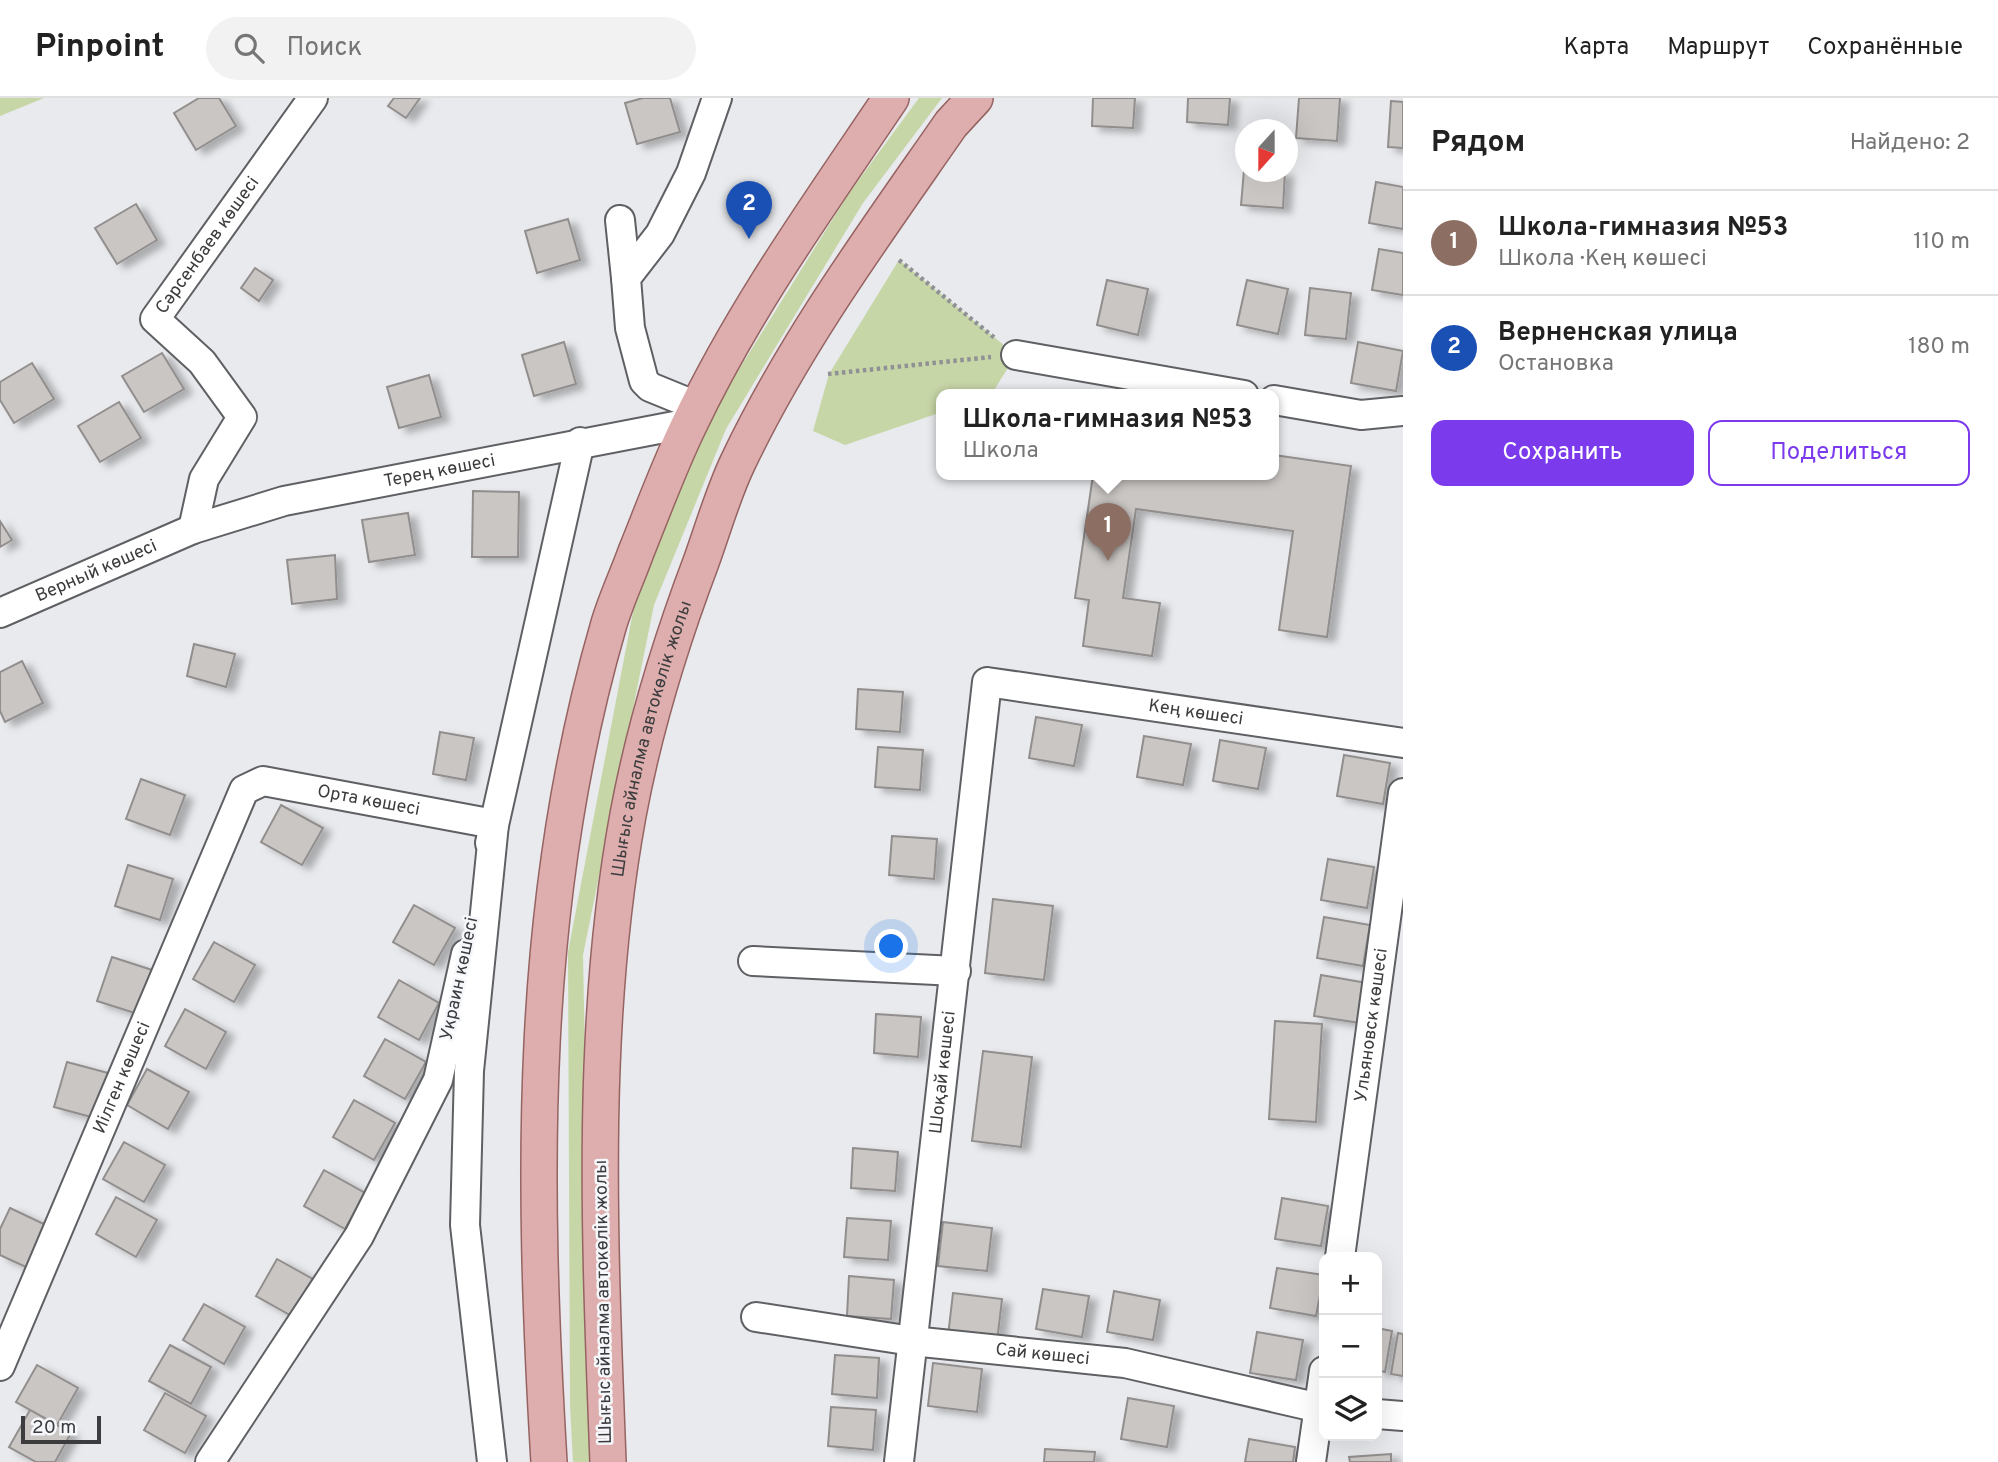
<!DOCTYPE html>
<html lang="ru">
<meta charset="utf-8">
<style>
body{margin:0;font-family:Overpass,sans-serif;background:#f2f2f2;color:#222}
.controls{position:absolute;right:21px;bottom:21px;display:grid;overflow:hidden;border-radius:14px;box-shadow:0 7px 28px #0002}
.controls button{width:63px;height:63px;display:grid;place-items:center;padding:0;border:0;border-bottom:2px solid #e0e0e0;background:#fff;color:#222;font:35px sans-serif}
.compass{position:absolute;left:1235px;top:21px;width:63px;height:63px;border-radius:50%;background:#fff;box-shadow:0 7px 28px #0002;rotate:201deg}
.scale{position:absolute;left:21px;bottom:18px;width:80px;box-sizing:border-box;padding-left:7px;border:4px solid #3c3c3e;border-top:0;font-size:19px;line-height:24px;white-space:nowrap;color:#3c3c3e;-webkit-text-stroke:5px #f5f7fa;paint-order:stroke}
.you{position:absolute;left:892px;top:849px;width:24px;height:24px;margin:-18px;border:5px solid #fff;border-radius:50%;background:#1a73e8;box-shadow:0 0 0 10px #1a73e833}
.badge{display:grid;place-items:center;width:46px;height:46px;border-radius:50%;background:#7c3aed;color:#fff;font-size:23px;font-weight:700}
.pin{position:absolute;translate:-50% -58px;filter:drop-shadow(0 2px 4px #0008)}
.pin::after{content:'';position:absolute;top:37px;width:24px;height:21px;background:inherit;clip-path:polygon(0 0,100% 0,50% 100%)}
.popup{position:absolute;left:936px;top:291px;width:343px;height:91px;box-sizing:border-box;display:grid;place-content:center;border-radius:14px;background:#fff;filter:drop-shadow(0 2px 5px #0005);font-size:23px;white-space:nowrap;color:#767676}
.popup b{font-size:26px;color:#222}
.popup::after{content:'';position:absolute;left:50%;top:100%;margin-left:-14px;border:14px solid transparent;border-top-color:#fff}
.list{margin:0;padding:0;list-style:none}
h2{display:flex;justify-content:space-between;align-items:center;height:91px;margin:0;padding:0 28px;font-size:30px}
h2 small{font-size:23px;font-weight:400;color:#767676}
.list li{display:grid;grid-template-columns:46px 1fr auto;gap:21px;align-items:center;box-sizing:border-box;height:105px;padding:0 28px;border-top:2px solid #e0e0e0}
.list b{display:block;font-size:26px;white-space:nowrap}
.list p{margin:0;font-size:23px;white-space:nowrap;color:#767676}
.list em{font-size:23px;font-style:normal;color:#767676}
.actions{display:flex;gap:14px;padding:21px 28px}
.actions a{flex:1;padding:16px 0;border:2px solid #7c3aed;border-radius:14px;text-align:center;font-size:24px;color:#7c3aed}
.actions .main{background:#7c3aed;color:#fff}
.icon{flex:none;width:38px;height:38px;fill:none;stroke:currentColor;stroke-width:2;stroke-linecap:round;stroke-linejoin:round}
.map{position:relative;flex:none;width:1403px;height:1364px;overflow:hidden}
header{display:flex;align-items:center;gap:42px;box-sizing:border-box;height:98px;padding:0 35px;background:#fff;border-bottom:2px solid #e0e0e0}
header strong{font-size:33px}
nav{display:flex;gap:38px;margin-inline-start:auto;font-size:24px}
.search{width:490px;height:63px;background:#f2f2f2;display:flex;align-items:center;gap:18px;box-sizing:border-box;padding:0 24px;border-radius:38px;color:#767676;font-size:26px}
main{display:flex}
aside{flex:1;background:#fff}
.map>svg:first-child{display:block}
.green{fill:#c7d6a7}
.building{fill:#cac6c4;stroke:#928e8d;stroke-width:2;filter:url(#shadow)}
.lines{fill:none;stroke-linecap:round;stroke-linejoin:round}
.minor-casing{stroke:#5f6063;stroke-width:32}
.major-casing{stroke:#966362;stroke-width:38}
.path{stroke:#909194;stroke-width:4.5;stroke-dasharray:3.5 3.5;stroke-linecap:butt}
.minor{stroke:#fff;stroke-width:28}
.major{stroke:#ddaead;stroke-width:35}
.labels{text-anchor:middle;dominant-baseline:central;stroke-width:5;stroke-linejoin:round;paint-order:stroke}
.street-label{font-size:18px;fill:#3c3c3e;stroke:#f5f7fa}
</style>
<header>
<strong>Pinpoint</strong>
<div class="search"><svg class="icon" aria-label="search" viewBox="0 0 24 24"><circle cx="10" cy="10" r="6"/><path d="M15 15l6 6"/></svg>Поиск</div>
<nav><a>Карта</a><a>Маршрут</a><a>Сохранённые</a></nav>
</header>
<main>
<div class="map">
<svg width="1403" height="1364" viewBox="0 0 1403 1364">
<defs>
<filter id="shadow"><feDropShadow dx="8" dy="4.5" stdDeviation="3.5" flood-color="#0004"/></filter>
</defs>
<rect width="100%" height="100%" fill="#e8eaed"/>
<g class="green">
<polygon points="0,0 44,0 0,18"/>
<polygon points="919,0 942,0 863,105 726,331 654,507 583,857 593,1364 573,1364 570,1307 568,854 636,498 708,321 849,95"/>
<polygon points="899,162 1016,257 991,297 942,297 942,314 845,347 813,333 829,276"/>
</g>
<g class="building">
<polygon points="199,0 219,0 236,28 196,52 174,15"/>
<polygon points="394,0 420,0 406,20 388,8"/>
<polygon points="643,0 670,0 680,34 637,46 625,5"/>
<polygon points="1093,0 1135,0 1133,30 1092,28"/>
<polygon points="1188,0 1230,0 1228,27 1187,24"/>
<polygon points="1299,0 1340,0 1337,43 1296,40"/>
<polygon points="1391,3 1403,4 1403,50 1388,49"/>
<polygon points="1245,60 1246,74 1285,74 1283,110 1241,107"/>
<polygon points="1376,84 1403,89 1403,131 1369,125"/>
<polygon points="136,106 157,142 117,166 95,130"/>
<polygon points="568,121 580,162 537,175 525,133"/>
<polygon points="1379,151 1403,155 1403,197 1372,192"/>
<polygon points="255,170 273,182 259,203 241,190"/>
<polygon points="1107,182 1148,191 1138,237 1097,227"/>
<polygon points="1247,182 1288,191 1278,236 1237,227"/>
<polygon points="1310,190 1351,195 1346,241 1305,237"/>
<polygon points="564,244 576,286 534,298 522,257"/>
<polygon points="1358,244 1403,253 1396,293 1351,285"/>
<polygon points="162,255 184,291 144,314 122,278"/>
<polygon points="32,265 54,301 14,325 0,302 0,284"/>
<polygon points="429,277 441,319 399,330 387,289"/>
<polygon points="119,304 141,340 100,364 78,328"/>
<polygon points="1274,357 1351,368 1327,539 1279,532 1293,433 1136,411 1123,500 1160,505 1152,558 1083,548 1089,502 1075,500 1093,377 1274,377"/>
<polygon points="473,393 519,394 518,459 472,459"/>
<polygon points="408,415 415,457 369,464 362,422"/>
<polygon points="0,423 12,442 0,449"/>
<polygon points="335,457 337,501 292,506 287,462"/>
<polygon points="194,546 235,556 226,589 187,578"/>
<polygon points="22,563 43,605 5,624 0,613 0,574"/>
<polygon points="858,591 903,594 900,634 856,631"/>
<polygon points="1036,619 1082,627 1074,668 1029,660"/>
<polygon points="440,634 474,640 466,682 433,676"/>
<polygon points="1144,638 1191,646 1183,687 1137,679"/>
<polygon points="1220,642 1266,650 1258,691 1213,683"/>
<polygon points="878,649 923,652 920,692 875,689"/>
<polygon points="1344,657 1390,665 1383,706 1337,698"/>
<polygon points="141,681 185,697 170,737 126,721"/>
<polygon points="281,707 323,730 302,767 261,744"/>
<polygon points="892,738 937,741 934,781 889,777"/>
<polygon points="1328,761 1374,769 1367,810 1321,802"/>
<polygon points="128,767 173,781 160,822 115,808"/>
<polygon points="993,801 1053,808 1044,882 985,875"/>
<polygon points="414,807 455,830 434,867 393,844"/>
<polygon points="1324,819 1370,827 1363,868 1317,860"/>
<polygon points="214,844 255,867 234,904 193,881"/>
<polygon points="112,859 152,872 138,916 97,903"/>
<polygon points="1321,877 1367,885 1360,925 1314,918"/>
<polygon points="399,882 439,905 419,942 378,919"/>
<polygon points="185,911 226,934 206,971 165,948"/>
<polygon points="876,916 921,919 918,959 874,955"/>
<polygon points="1275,923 1322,926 1316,1024 1269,1021"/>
<polygon points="385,941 426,964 405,1001 364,978"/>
<polygon points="983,953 1032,959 1021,1049 972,1043"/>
<polygon points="67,964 108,975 95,1020 54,1009"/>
<polygon points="147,971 189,994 168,1031 127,1007"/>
<polygon points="354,1002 395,1025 374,1062 333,1039"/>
<polygon points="124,1044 165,1067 144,1104 103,1081"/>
<polygon points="853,1050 898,1054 895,1093 851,1090"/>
<polygon points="324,1072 365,1095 345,1131 304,1108"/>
<polygon points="116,1099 157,1122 136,1159 96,1136"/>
<polygon points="1282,1100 1328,1108 1321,1148 1275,1141"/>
<polygon points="10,1110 48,1128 28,1170 0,1157 0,1131"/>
<polygon points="847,1120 891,1123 888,1162 844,1159"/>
<polygon points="943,1124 992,1130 987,1173 938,1168"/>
<polygon points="277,1161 318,1184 297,1221 256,1198"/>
<polygon points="1277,1170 1324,1177 1316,1218 1270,1210"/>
<polygon points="849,1178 894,1182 891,1221 847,1218"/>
<polygon points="1043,1191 1089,1198 1082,1239 1036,1231"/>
<polygon points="1114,1193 1160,1202 1153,1242 1107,1234"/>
<polygon points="953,1195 1002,1201 997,1244 948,1238"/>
<polygon points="204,1206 245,1229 224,1266 183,1242"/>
<polygon points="1377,1230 1392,1233 1385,1274 1377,1272"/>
<polygon points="1257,1234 1303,1242 1296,1282 1250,1275"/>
<polygon points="1398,1235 1403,1236 1403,1278 1391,1276"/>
<polygon points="170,1247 211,1269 191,1306 149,1283"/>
<polygon points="835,1257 879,1260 877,1300 832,1296"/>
<polygon points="933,1265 982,1271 977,1314 928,1308"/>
<polygon points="37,1267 78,1290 57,1327 16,1304"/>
<polygon points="165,1295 206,1318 185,1355 144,1332"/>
<polygon points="1128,1300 1174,1308 1167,1349 1121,1341"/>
<polygon points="831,1309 876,1312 873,1352 828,1348"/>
<polygon points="30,1312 71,1335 55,1364 36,1364 9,1349"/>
<polygon points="1249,1341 1295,1349 1293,1364 1245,1364"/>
<polygon points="1045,1351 1095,1354 1094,1364 1044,1364"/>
<polygon points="1391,1356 1391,1364 1350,1364 1349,1359"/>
</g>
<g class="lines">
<defs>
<g id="minor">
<polyline points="620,122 626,180"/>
<polyline points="1016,257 1244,297"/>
<polyline points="1274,302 1361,317 1403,313"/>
<polyline points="699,309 650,289 644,283 630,230 626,180 660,136 691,75 717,0"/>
<path id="s1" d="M193 431 204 381 242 319 202 264 155 221 313 0"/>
<path id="s2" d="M0 515 193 431 284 403 690 325"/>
<polyline points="490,745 580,344"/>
<polyline points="753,863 956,873"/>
<path id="s3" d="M1340 1159 1403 695"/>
<path id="s4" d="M756 1219 912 1243 1125 1265 1324 1311"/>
<path id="s5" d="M0 1268 244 692 263 683 494 726 469 973 465 1127 492 1364"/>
<polyline points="1377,1316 1403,1318"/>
<polyline points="210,1364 359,1138 438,982 466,856"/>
<path id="s6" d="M899 1364 987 584 1403 645"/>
<polyline points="1311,1364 1324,1273"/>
</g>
<g id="major">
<path d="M549 1364C532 1080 528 805 608 529 615 504 627 479 636 454 653 412 669 368 689 327 744 211 819 107 891 0"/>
<path id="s7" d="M608 1364C600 1149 589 929 628 717 644 631 670 546 701 464 713 431 723 395 738 364 795 244 876 134 951 26L975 0"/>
</g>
</defs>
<use href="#minor" class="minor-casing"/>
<use href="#major" class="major-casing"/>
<g class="path">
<polyline points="899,162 996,241"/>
<polyline points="828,276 991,259"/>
</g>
<use href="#minor" class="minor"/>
<use href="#major" class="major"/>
</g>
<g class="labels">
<g class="street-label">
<text stroke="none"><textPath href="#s1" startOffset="346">Сәрсенбаев көшесі</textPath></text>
<text stroke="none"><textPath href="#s2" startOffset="464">Терең көшесі</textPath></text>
<text stroke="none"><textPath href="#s2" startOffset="105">Верный көшесі</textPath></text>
<text stroke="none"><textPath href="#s6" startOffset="996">Кең көшесі</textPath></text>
<text stroke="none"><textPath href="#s7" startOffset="728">Шығыс айналма автокөлік жолы</textPath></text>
<text stroke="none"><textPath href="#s5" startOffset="754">Орта көшесі</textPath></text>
<text transform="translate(460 881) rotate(-78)">Украин көшесі</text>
<text stroke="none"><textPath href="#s3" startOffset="234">Ульяновск көшесі</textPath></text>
<text stroke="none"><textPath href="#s6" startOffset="392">Шоқай көшесі</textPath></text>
<text stroke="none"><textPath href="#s5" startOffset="313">Иілген көшесі</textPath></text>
<text transform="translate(604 1204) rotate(-91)">Шығыс айналма автокөлік жолы</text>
<text stroke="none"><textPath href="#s4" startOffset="289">Сай көшесі</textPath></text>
</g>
</g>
</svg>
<div class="controls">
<button>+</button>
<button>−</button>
<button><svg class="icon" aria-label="layers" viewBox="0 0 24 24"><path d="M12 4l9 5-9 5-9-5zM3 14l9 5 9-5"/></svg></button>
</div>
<svg class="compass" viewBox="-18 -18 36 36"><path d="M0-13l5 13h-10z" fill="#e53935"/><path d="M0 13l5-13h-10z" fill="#767676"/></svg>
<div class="scale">20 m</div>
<div class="you"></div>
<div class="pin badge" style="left:1108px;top:463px;background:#8d6e63">1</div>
<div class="popup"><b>Школа-гимназия №53</b>Школа</div>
<div class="pin badge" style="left:749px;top:141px;background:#1a4fb4">2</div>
</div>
<aside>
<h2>Рядом<small>Найдено: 2</small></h2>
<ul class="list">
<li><span class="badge" style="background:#8d6e63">1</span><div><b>Школа-гимназия №53</b><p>Школа · Кең көшесі</p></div><em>110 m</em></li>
<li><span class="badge" style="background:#1a4fb4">2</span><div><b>Верненская улица</b><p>Остановка</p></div><em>180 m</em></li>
</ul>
<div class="actions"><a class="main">Сохранить</a><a>Поделиться</a></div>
</aside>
</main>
